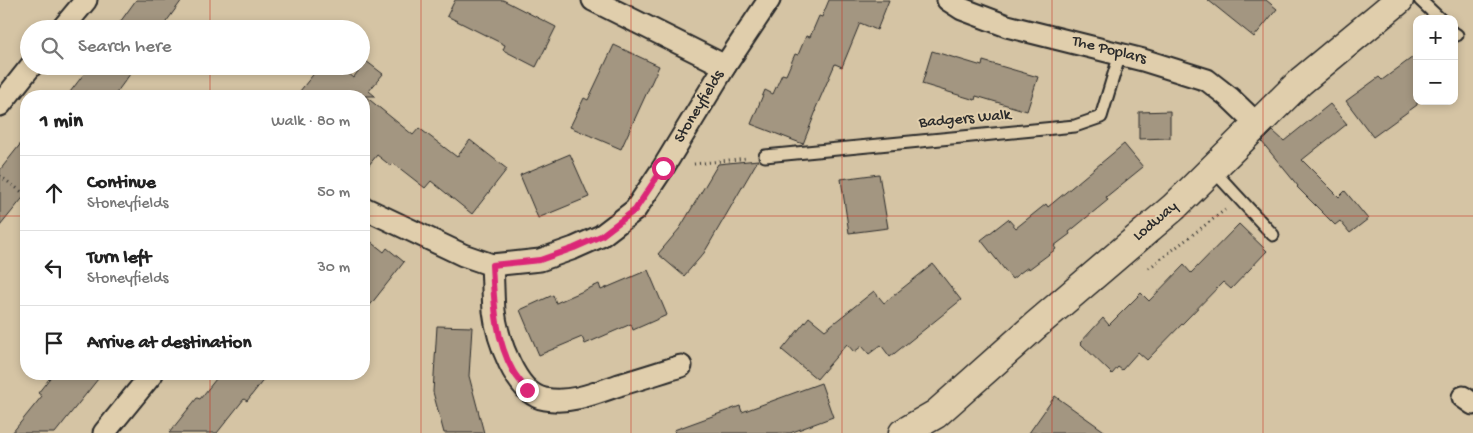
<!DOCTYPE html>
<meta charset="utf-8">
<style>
body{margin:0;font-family:"Gochi Hand",sans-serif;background:#f6f6f6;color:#222}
.controls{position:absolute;right:15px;top:15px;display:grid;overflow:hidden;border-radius:10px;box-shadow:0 2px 8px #0003}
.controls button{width:45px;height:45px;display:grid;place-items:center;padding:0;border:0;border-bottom:1px solid #e0e0e0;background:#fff;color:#222;font:25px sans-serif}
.stop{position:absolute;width:15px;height:15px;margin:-11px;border:4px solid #db2777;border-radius:50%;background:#fff}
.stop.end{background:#db2777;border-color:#fff;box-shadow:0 1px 5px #0008}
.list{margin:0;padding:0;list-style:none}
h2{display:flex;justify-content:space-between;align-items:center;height:65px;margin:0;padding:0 20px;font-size:21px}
h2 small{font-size:16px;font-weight:400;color:#767676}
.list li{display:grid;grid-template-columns:32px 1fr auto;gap:15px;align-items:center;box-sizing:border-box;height:75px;padding:0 20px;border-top:1px solid #e0e0e0}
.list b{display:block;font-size:19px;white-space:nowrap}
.list p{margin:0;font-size:16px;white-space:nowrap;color:#767676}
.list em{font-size:16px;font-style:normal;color:#767676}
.icon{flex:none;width:28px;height:28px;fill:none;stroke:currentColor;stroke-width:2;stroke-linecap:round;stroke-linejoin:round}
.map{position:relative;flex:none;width:1473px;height:433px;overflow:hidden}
.search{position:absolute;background:#fff;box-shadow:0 2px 8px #0003;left:20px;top:20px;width:350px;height:55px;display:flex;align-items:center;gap:12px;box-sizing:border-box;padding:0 18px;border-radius:28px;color:#767676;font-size:19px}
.panel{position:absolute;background:#fff;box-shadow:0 2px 8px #0003;left:20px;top:90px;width:350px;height:290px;border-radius:20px}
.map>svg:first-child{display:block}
.building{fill:#a39681;stroke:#2b2b2b}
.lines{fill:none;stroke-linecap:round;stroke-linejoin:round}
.service-casing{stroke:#2b2b2b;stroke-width:15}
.minor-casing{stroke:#2b2b2b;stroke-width:25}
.tertiary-casing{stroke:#2b2b2b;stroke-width:31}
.path{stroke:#2b2b2b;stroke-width:3;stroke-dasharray:1 4;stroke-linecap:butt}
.service{stroke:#e0ceac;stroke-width:11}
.minor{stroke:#e0ceac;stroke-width:21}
.tertiary{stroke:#e0ceac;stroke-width:28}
.route{stroke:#db2777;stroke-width:6}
.grid{fill:none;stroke:#c8321e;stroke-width:1;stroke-opacity:0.55}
.labels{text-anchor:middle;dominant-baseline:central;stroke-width:4;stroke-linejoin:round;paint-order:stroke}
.street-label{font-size:16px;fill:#2b2b2b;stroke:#e0ceac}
</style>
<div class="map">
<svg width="1473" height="433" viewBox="0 0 1473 433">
<rect width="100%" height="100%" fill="#d5c4a4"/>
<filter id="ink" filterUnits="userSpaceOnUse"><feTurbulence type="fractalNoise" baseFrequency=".02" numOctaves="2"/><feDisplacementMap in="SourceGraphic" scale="10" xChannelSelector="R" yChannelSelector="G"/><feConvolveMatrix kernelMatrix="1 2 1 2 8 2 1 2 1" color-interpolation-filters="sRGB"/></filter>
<g filter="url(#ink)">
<g class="building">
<polygon points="136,0 182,0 161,29 115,29"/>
<polygon points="455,0 503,0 556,27 536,67 503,50 505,45 447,16"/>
<polygon points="829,0 889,0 877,30 860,23 842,67 835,64 815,110 816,111 803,144 751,124 765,90 773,94 782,74 786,75 795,54 798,55 806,36 810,37 819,16 822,17"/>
<polygon points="1208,0 1266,0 1277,9 1254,37"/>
<polygon points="614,45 659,66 621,149 570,127 584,98 588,100"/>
<polygon points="932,51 982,66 983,61 1038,77 1027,111 976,96 975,100 922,84"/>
<polygon points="1417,54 1417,105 1373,137 1346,101 1379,77 1382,80"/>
<polygon points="366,61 383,74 369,91 375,96 365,96 413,135 419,128 457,157 470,140 507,169 472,214 431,181 425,188 393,163 391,166 377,155 364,171 364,96 296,96 320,66 339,66 353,78"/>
<polygon points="90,66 136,66 114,96 67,96"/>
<polygon points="1330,104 1347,124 1302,160 1339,197 1345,191 1368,219 1350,233 1340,221 1335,225 1297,187 1298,186 1262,142 1273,131 1284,141"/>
<polygon points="1170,111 1170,138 1139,139 1139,112"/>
<polygon points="26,137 26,194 0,226 0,170"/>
<polygon points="1124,144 1143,167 1106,197 1108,200 1069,232 1070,234 1054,246 1056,249 1029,269 1028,267 1012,279 981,240 1008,219 1016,228 1046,204 1048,207"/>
<polygon points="570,154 589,197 538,218 520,175"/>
<polygon points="758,160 704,253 684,276 658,254 680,228 718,164"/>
<polygon points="879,174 888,228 849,233 841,179"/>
<polygon points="1239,224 1267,251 1231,289 1223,282 1147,360 1138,352 1122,370 1118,367 1112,374 1080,343 1103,318 1109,325 1141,293 1149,301 1184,265 1191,273"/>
<polygon points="364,236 384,252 387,248 404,262 364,313"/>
<polygon points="933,264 961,300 890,357 881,345 869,354 862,346 854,352 847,344 817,379 782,350 809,317 825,330 874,291 884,303"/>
<polygon points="648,270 667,315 633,330 631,324 585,344 582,337 539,355 520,310 553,295 556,303 599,284 601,290"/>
<polygon points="437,326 472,327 469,376 484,433 444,433 433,392"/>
<polygon points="53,374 102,374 55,433 12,433 42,396 38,393"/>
<polygon points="220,374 268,374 247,401 244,399 217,433 169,433 197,398 200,399"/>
<polygon points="821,383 833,417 790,433 675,433 674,430 740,406 742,412"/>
<polygon points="1055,396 1107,433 1029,433"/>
</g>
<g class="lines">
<defs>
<g id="service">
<polyline points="1420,0 1440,19"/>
<polyline points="1454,33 1457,35"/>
<polyline points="765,156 1075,126 1101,117 1120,54"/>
<polyline points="1213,170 1273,235"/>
</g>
<g id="minor">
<polyline points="593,0 725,66"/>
<polyline points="948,0 962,9 1007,26 1143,60 1207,80 1230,98 1258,125"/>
<polyline points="62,29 86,0"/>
<polyline points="0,105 31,66"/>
<polyline points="364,208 463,255 492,265 540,260 574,248 601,236 635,210 663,168 725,66 769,0"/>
<path d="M492 265C493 281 493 296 494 311 497 337 515 394 545 399 570 404 596 393 619 385 640 379 661 372 681 366"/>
<polyline points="1463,397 1473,404"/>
<polyline points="104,433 152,374"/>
</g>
<polyline id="tertiary" points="903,433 936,414 1036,325 1174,207 1300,82 1399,0"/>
</defs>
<use href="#service" class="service-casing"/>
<use href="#minor" class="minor-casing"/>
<use href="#tertiary" class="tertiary-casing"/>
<g class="path">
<polyline points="694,164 747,158"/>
<polyline points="0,176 26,195"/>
<polyline points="1149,268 1225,210"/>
</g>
<use href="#service" class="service"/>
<use href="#minor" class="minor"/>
<use href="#tertiary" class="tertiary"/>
</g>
</g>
<g class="lines" filter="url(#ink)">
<path class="route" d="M527 390C523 384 517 378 513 371 495 339 494 301 492 265L540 260 574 248 601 236 635 210 663 168"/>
</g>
<path class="grid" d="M210 0V29M421 0V433M631 0V433M842 0V433M1052 0V433M1263 0V433M210 66V96M0 216H26M364 216H1473M210 374V433"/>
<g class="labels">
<g class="street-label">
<text transform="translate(1109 51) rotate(14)">The Poplars</text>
<text transform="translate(700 107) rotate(-59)">Stoneyfields</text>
<text transform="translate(965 120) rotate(-5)">Badgers Walk</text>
<text transform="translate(1156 222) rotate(-40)">Lodway</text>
</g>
</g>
</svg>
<div class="controls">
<button>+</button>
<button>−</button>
</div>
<div class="stop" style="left:663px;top:168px"></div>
<div class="stop end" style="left:527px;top:390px"></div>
<div class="search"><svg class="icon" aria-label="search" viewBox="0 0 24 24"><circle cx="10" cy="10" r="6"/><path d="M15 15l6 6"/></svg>Search here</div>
<section class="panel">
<h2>1 min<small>Walk · 80 m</small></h2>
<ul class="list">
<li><svg class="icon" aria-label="ahead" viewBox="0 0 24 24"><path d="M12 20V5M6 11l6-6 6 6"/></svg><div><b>Continue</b><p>Stoneyfields</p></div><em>50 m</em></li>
<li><svg class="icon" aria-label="left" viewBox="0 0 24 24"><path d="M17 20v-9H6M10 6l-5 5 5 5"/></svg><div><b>Turn left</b><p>Stoneyfields</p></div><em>30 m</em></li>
<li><svg class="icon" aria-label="arrive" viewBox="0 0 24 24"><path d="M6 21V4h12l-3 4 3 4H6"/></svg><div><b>Arrive at destination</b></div></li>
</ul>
</section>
</div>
